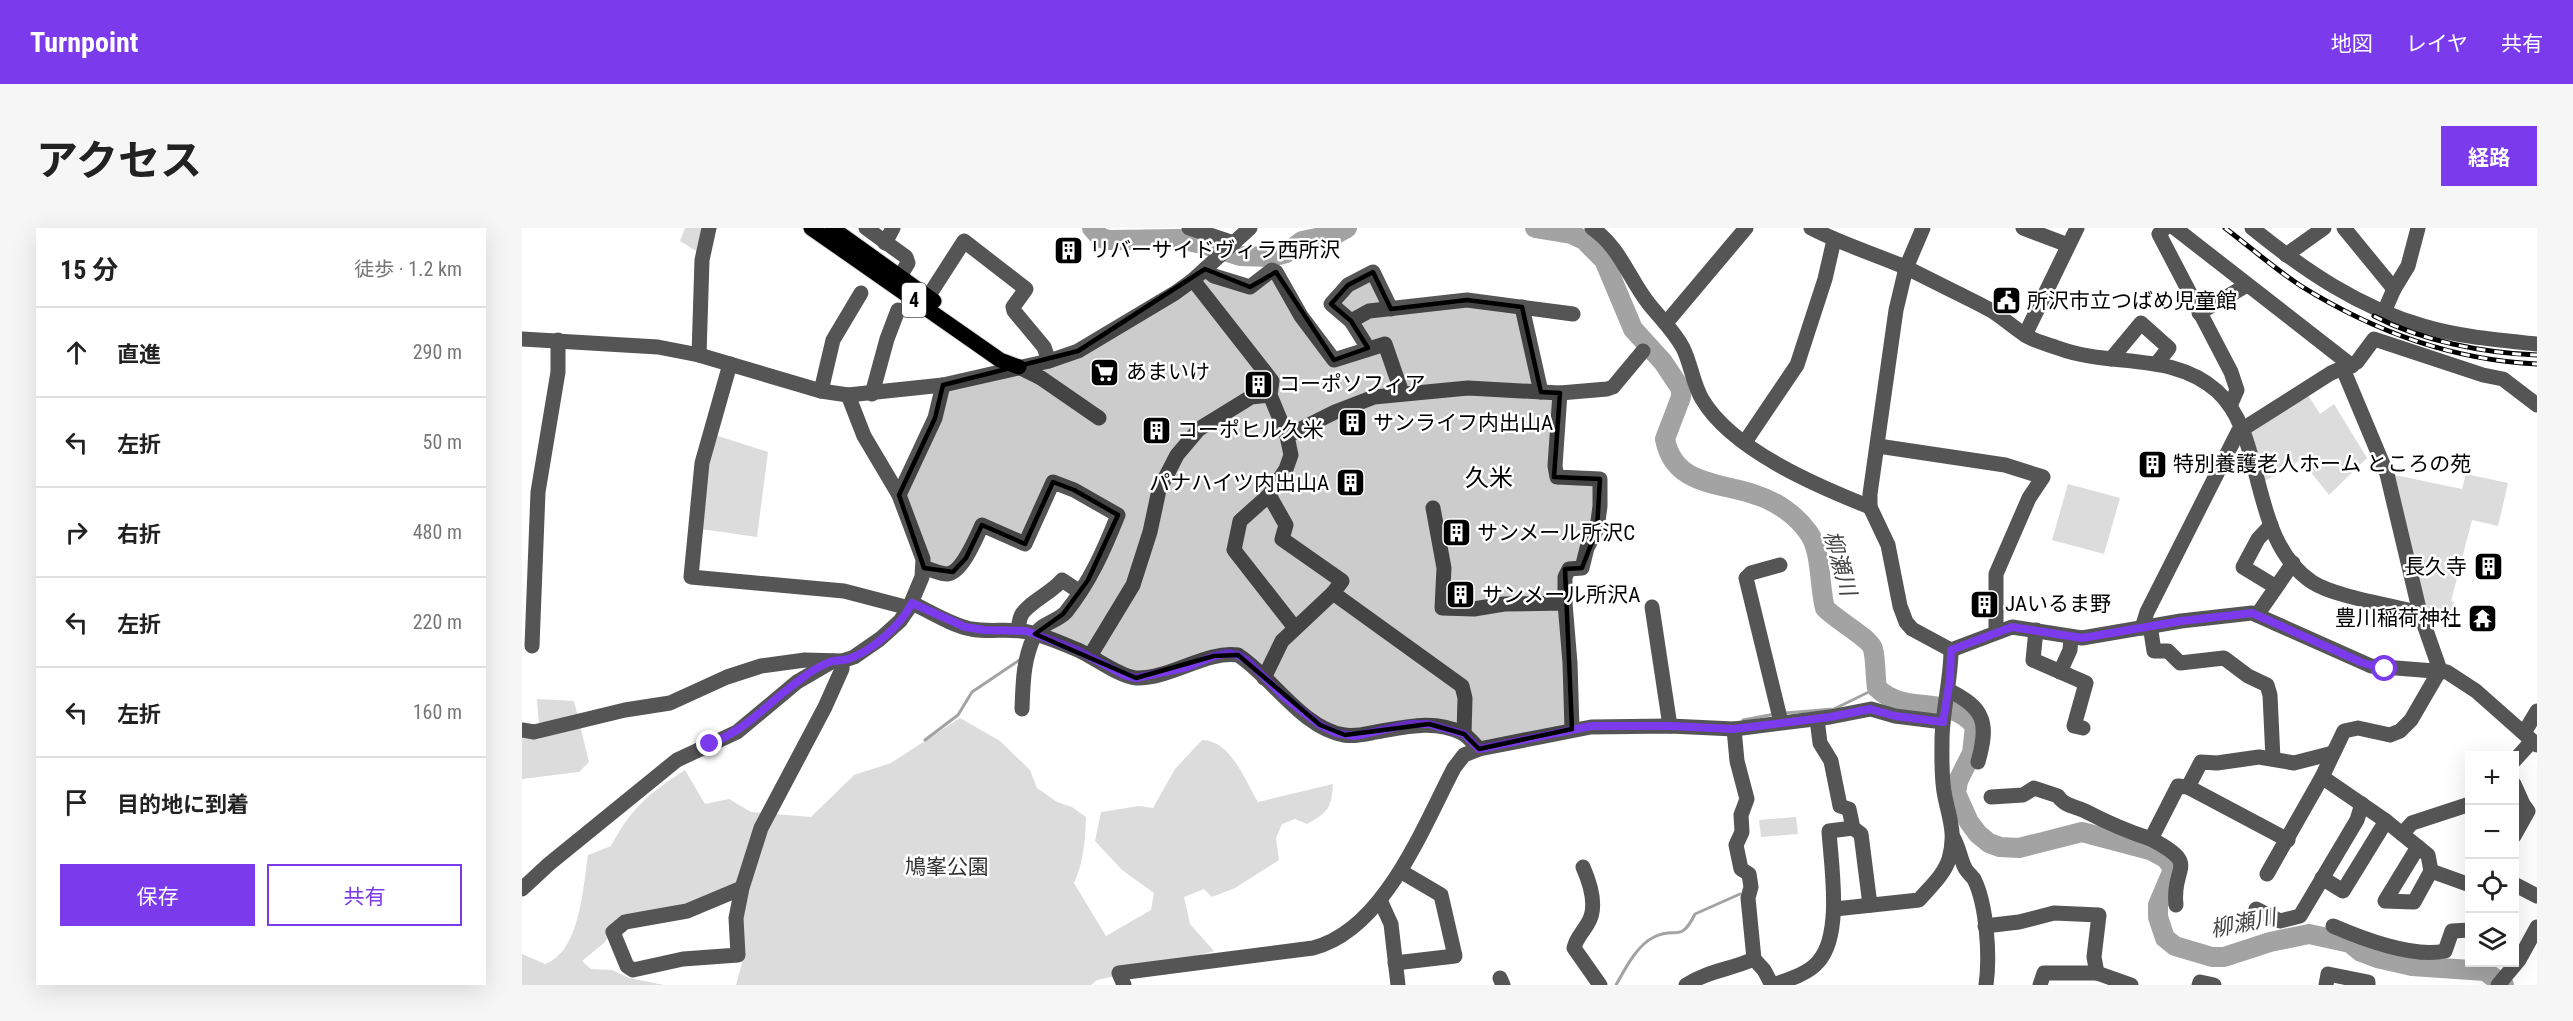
<!DOCTYPE html>
<html lang="ja">
<meta charset="utf-8">
<style>
body{margin:0;font-family:"Roboto Condensed","Noto Sans JP",sans-serif;background:#f6f6f6;color:#222}
.controls{position:absolute;right:18px;bottom:18px;display:grid;overflow:hidden;border-radius:0px;box-shadow:0 6px 24px #0002}
.controls button{width:54px;height:54px;display:grid;place-items:center;padding:0;border:0;border-bottom:2px solid #e0e0e0;background:#fff;color:#222;font:30px sans-serif}
.stop{position:absolute;width:18px;height:18px;margin:-14px;border:4px solid #7c3aed;border-radius:50%;background:#fff}
.stop.end{background:#7c3aed;border-color:#fff;box-shadow:0 2px 6px #0008}
.list{margin:0;padding:0;list-style:none}
h2{display:flex;justify-content:space-between;align-items:center;height:78px;margin:0;padding:0 24px;font-size:26px}
h2 small{font-size:20px;font-weight:400;color:#767676}
.list li{display:grid;grid-template-columns:39px 1fr auto;gap:18px;align-items:center;box-sizing:border-box;height:90px;padding:0 24px;border-top:2px solid #e0e0e0}
.list b{display:block;font-size:22px;white-space:nowrap}
.list em{font-size:20px;font-style:normal;color:#767676}
.actions{display:flex;gap:12px;padding:18px 24px}
.actions a{flex:1;padding:14px 0;border:2px solid #7c3aed;border-radius:0px;text-align:center;font-size:21px;color:#7c3aed}
.actions .main{background:#7c3aed;color:#fff}
.icon{flex:none;width:33px;height:33px;fill:none;stroke:currentColor;stroke-width:2;stroke-linecap:round;stroke-linejoin:round}
.map{position:relative;flex:none;width:2015px;height:757px;overflow:hidden;border-radius:0px}
header{display:flex;align-items:center;gap:36px;box-sizing:border-box;height:84px;padding:0 30px;background:#7c3aed;color:#fff}
header strong{font-size:28px}
nav{display:flex;gap:33px;margin-inline-start:auto;font-size:21px}
.intro{display:flex;align-items:center;justify-content:space-between;box-sizing:border-box;height:144px;padding:0 36px}
h1{margin:0;font-size:42px}
.button{padding:15px 27px;border-radius:0px;background:#7c3aed;color:#fff;font-size:21px;font-weight:700}
main{display:flex;gap:36px;padding:0 36px}
aside{flex:1;background:#fff;border-radius:0px;box-shadow:0 6px 24px #0002}
.map>svg:first-child{display:block}
.green{fill:#dcdcdc}
.lines{fill:none;stroke-linecap:round;stroke-linejoin:round}
.stream{stroke:#a3a3a3;stroke-width:3}
.river{stroke:#a3a3a3;stroke-width:20}
.major-casing{stroke:#dbdbdb;stroke-width:17}
.minor{stroke:#555;stroke-width:15}
.major{stroke:#000;stroke-width:15}
.rail-casing{stroke:#000;stroke-width:5}
.rail{stroke:#fff;stroke-width:3;stroke-dasharray:9;stroke-linecap:butt}
.route{stroke:#7c3aed;stroke-width:8}
.marked{fill:#000;fill-opacity:0.2;stroke:#000;stroke-width:4.5;stroke-linejoin:round}
.labels{text-anchor:middle;dominant-baseline:central;stroke-width:5;stroke-linejoin:round;paint-order:stroke}
.shield{fill:#fff;stroke:#4c4c4c;stroke-width:1.5}
.shield-label{font-size:20px;font-weight:bold;fill:#000}
.poi-label{font-size:21px;fill:#000;stroke:#fff;text-anchor:start}
.park-label{font-size:21px;fill:#333;stroke:#fff}
.water-label{font-size:22px;font-style:italic;fill:#444;stroke:#fff}
.quarter-label{font-size:24px;fill:#000;stroke:#fff}
</style>
<header>
<strong>Turnpoint</strong>
<nav><a>地図</a><a>レイヤ</a><a>共有</a></nav>
</header>
<div class="intro"><h1>アクセス</h1><a class="button">経路</a></div>
<main>
<aside>
<h2>15 分<small>徒歩 · 1.2 km</small></h2>
<ul class="list">
<li><svg class="icon" aria-label="ahead" viewBox="0 0 24 24"><path d="M12 20V5M6 11l6-6 6 6"/></svg><div><b>直進</b></div><em>290 m</em></li>
<li><svg class="icon" aria-label="left" viewBox="0 0 24 24"><path d="M17 20v-9H6M10 6l-5 5 5 5"/></svg><div><b>左折</b></div><em>50 m</em></li>
<li><svg class="icon" aria-label="right" viewBox="0 0 24 24"><path d="M7 20v-9h11M14 6l5 5-5 5"/></svg><div><b>右折</b></div><em>480 m</em></li>
<li><svg class="icon" aria-label="left" viewBox="0 0 24 24"><path d="M17 20v-9H6M10 6l-5 5 5 5"/></svg><div><b>左折</b></div><em>220 m</em></li>
<li><svg class="icon" aria-label="left" viewBox="0 0 24 24"><path d="M17 20v-9H6M10 6l-5 5 5 5"/></svg><div><b>左折</b></div><em>160 m</em></li>
<li><svg class="icon" aria-label="arrive" viewBox="0 0 24 24"><path d="M6 21V4h12l-3 4 3 4H6"/></svg><div><b>目的地に到着</b></div></li>
</ul>
<div class="actions"><a class="main">保存</a><a>共有</a></div>
</aside>
<div class="map">
<svg width="2015" height="757" viewBox="0 0 2015 757">
<rect width="100%" height="100%" fill="#fff"/>
<g class="green">
<polygon points="163,0 181,0 176,24 158,13"/>
<polygon points="1786,167 1798,186 1812,176 1845,230 1807,267 1779,232 1741,254 1727,203"/>
<polygon points="193,207 246,224 235,309 179,301 184,255"/>
<polygon points="1868,246 1940,261 1944,246 1986,255 1976,298 1950,292 1929,373 1932,374 1927,392 1903,386"/>
<polygon points="1546,256 1598,270 1582,326 1530,312"/>
<polygon points="15,471 52,473 67,534 57,544 0,551 0,509 18,511"/>
<path d="M438 490 478 513 508 542 515 560 535 574 550 579 564 589C563 613 562 633 552 655L584 708 629 682 632 665 600 642 573 613 579 584 617 578 631 580 653 541 680 512C709 512 723 553 736 574L811 556C810 580 805 585 785 596L773 591 760 596 754 610 757 632 713 660 690 669 682 661 662 669 668 696 692 723 646 737 575 752 569 757H214L220 735 218 658 123 688 101 686 82 715 60 733 69 741 90 742 107 750 142 757H0V726L23 736C58 724 61 659 66 627L89 618C110 579 126 566 163 542L183 576 207 571 229 584 289 589 332 547 369 535Z"/>
<polygon points="1274,589 1276,606 1239,609 1237,592"/>
</g>
<g class="lines">
<g class="stream">
<polyline points="1263,485 1312,481 1355,460"/>
<polyline points="1221,492 1253,486"/>
<polyline points="403,512 436,487 450,464 499,431"/>
<path d="M1094 757C1103 741 1115 717 1132 709 1155 698 1158 716 1173 686L1218 666"/>
</g>
<g class="river">
<polyline points="570,0 579,10 587,12 657,11 684,17 718,28 749,29 764,25 780,13 814,6 825,0"/>
<path d="M1013 0 1049 6 1062 12 1082 32 1111 101 1141 134 1159 161V169L1143 211C1152 258 1197 254 1234 267 1254 273 1274 287 1286 304 1300 322 1297 359 1303 380 1314 392 1348 410 1351 421 1354 433 1353 447 1355 460 1385 489 1425 464 1453 498L1450 525 1436 553 1434 565 1447 594 1456 606 1467 615 1478 619 1497 620 1560 604 1628 622 1643 630 1649 637 1650 644 1636 677V689L1643 710 1653 718 1690 729H1702L1748 714 1787 706 1828 715 1839 724 1855 730 1890 738 1963 743 1982 757"/>
</g>
<defs>
<g id="major">
<polyline points="289,0 478,132 497,139"/>
<polyline points="310,0 412,73"/>
</g>
</defs>
<use href="#major" class="major-casing"/>
<g class="minor">
<polyline points="344,0 384,29 386,35 378,48"/>
<polyline points="667,0 712,15"/>
<path d="M1070 0C1098 19 1107 51 1127 76 1139 91 1152 103 1161 120 1169 136 1171 156 1180 171 1210 222 1295 258 1348 279V266L1374 82 1384 40 1401 0"/>
<path d="M1289 0C1319 16 1353 26 1385 40 1401 48 1417 56 1433 64 1445 70 1458 76 1470 83 1481 90 1491 99 1503 107 1512 113 1525 116 1536 120 1589 140 1650 123 1695 163 1745 208 1726 311 1790 354 1813 369 1870 377 1898 385"/>
<polyline points="1501,0 1546,17"/>
<polyline points="1643,0 1637,6 1709,144 1715,162 1708,178"/>
<polyline points="1653,0 1830,138"/>
<path d="M1730 0C1782 42 1836 79 1901 98 1938 109 1977 112 2015 116"/>
<polyline points="1822,0 1872,61"/>
<polyline points="363,15 371,0"/>
<polyline points="1764,27 1802,0"/>
<polyline points="683,41 692,48 728,59 750,42 754,44 779,88 812,132 863,116 880,165"/>
<polyline points="671,52 750,153 748,167 765,208 769,227 764,241 747,267 764,297 760,311 820,353 811,365 940,458 943,470 942,506"/>
<polyline points="406,69 442,13 504,61 491,79 492,83 522,119 527,133"/>
<polyline points="1000,79 1019,164"/>
<polyline points="1862,84 1872,61 1886,38 1896,0"/>
<polyline points="1677,85 1725,57"/>
<polyline points="829,93 847,83 945,72 1051,86"/>
<polyline points="1144,95 1224,0"/>
<polyline points="1503,107 1555,0"/>
<polyline points="0,111 136,119 177,127 299,163 326,167 421,157 527,133 556,123 653,65 671,52 728,0"/>
<polyline points="846,120 829,93 809,76 826,57 851,44 869,81"/>
<polyline points="177,127 180,32 187,0"/>
<polyline points="1589,131 1619,95 1647,120 1635,135"/>
<polyline points="208,136 180,235 169,349 322,363 387,380"/>
<polyline points="497,139 519,150 577,190"/>
<polyline points="299,163 311,112 339,65"/>
<polyline points="1038,165 1033,238 1035,249 1078,251 1078,278 1075,301 1065,320 1060,340 1047,341 1043,349 1043,375"/>
<polyline points="350,166 365,111 376,82"/>
<polyline points="765,208 813,184 852,169 946,160 1038,165 1085,161 1091,159 1121,123"/>
<polyline points="1223,214 1275,137 1303,51 1312,12"/>
<polyline points="1356,218 1483,237 1521,249 1507,270 1474,346 1474,404"/>
<polyline points="377,267 413,190 421,157"/>
<polyline points="747,267 718,293 712,322 773,400"/>
<polyline points="1348,279 1366,317 1378,378 1384,394 1390,401 1429,422 1490,399 1560,410 1659,393 1730,385 1849,438 1925,444 1954,463 2015,517"/>
<polyline points="911,280 922,340 920,380 952,381 982,376 1043,375 1048,435 1050,501"/>
<polyline points="1749,297 1736,311 1721,339 1754,359"/>
<polyline points="1258,337 1229,345 1224,350 1259,494"/>
<path d="M402 340C409 341 418 346 425 346 440 345 454 310 460 297L503 316 531 254 552 262 596 287C582 322 568 354 544 384 535 394 518 395 512 409 501 432 501 456 500 481"/>
<path d="M390 375C409 384 429 397 449 401 466 404 483 401 499 403 518 405 539 415 556 422 572 429 598 449 614 450 648 451 685 422 716 427 750 449 780 500 822 507 833 509 844 506 854 504 883 499 912 491 940 505 946 508 952 516 957 521"/>
<polyline points="1130,379 1148,498"/>
<polyline points="1735,387 1771,335"/>
<polyline points="1628,397 1632,423 1646,423 1658,435 1702,430 1726,448 1745,457 1748,467 1751,531"/>
<polyline points="1620,400 1625,384 1716,204 1809,145 1835,134 1852,111 1961,147 1981,151 2015,177"/>
<path d="M496 402C497 398 497 392 499 388 504 376 531 364 540 352L558 364"/>
<polyline points="1514,402 1511,432 1564,455 1552,498 1561,500"/>
<polyline points="10,418 16,264 36,144 36,112"/>
<polyline points="568,428 611,357 628,304 637,262 655,227 677,201 729,169 748,167"/>
<polyline points="1538,444 1548,422 1549,409"/>
<polyline points="742,450 760,413 811,365"/>
<path d="M1426 462C1463 480 1467 495 1456 534"/>
<polyline points="1295,491 1298,515 1309,533 1318,578 1327,581 1331,600 1339,606 1348,677"/>
<polyline points="1212,501 1215,533 1225,571 1219,587 1220,604 1214,617 1219,641 1227,646 1229,659 1226,670 1232,731 1242,742 1250,757"/>
<polyline points="0,502 12,504 103,482 148,475 205,449 239,438 283,432 320,433 332,429 358,411 378,393 387,380 400,349 401,331 377,267 342,208 326,167"/>
<polyline points="2002,505 2015,483"/>
<polyline points="1992,533 2010,513"/>
<polyline points="1800,549 1864,593 1906,627 1909,643 1948,657"/>
<polyline points="1992,556 2001,576 2006,583 1992,608"/>
<polyline points="1666,559 1679,534 1695,535 1737,529 1772,535 1811,525"/>
<path d="M1469 569 1501 567 1512 560 1536 568C1542 578 1553 578 1563 583 1586 595 1604 603 1629 611L1656 558 1666 559 1766 612"/>
<polyline points="1880,606 1890,595 1948,576"/>
<path d="M1431 609C1437 619 1438 630 1443 640 1445 644 1449 647 1452 651 1465 677 1468 729 1464 757"/>
<path d="M1629 611C1680 638 1649 637 1654 677"/>
<polyline points="1896,619 1863,673 1892,674 1909,643"/>
<path d="M1061 639C1068 655 1076 679 1066 695 1061 704 1054 710 1052 720L1078 757"/>
<polyline points="1745,646 1800,549 1822,503 1836,500 1868,507 1878,503 1889,492 1918,442 1898,385 1865,246 1821,141"/>
<polyline points="1800,650 1821,663 1864,593"/>
<polyline points="1992,656 2015,668"/>
<polyline points="220,660 214,690 216,727 161,731 111,742 105,738 91,704 103,694 165,683 220,660 239,600 303,479 320,441 320,433"/>
<polyline points="0,661 27,636 155,532 215,504 275,454 311,433"/>
<polyline points="858,672 869,696 876,757"/>
<path d="M1313 681 1397 672C1408 659 1422 647 1427 631 1434 606 1428 593 1423 569 1419 551 1420 531 1420 513 1420 483 1429 453 1429 422"/>
<polyline points="1734,681 1758,693 1778,688 1835,592 1840,576"/>
<polyline points="1463,698 1497,694 1532,685 1577,687 1572,729 1575,745"/>
<path d="M1811 698C1841 711 1890 730 1923 723L1930 703 1948 702"/>
<polyline points="873,735 933,728 919,667 880,644"/>
<polyline points="978,750 981,757"/>
<path d="M602 757 597 745 791 720C862 702 901 599 932 540L942 527 957 521 1069 499 1148 498 1212 501 1308 489 1349 481 1373 488 1421 494"/>
<path d="M1164 757C1188 742 1207 742 1232 731"/>
<path d="M1251 757C1265 752 1286 746 1296 734 1321 707 1309 637 1307 603L1331 600"/>
<polyline points="1518,757 1522,745 1575,745 1609,757"/>
<polyline points="1677,757 1678,754 1692,757"/>
<polyline points="1804,757 1806,746 1846,754 1846,757"/>
<polyline points="1976,757 1997,732 2015,699"/>
</g>
<use href="#major" class="major"/>
<defs>
<g id="rail">
<path d="M1703 0C1728 19 1753 41 1779 58 1851 103 1930 132 2015 136"/>
<path d="M1852 88C1900 113 1961 125 2015 127"/>
</g>
</defs>
<use href="#rail" class="rail-casing"/>
<use href="#rail" class="rail"/>
</g>
<g class="lines">
<path class="route" d="M188 516C227 500 243 477 275 454 284 447 300 436 311 433 317 432 322 433 329 430 352 421 379 397 390 375L443 399 462 402 504 403 513 406 555 422 602 447 614 450 665 439 692 428 706 425 716 427 726 433 762 469 798 497 814 505 833 508 887 496H907L942 506 957 521 1069 498H1148L1212 501 1308 489 1348 481 1373 488 1421 494 1428 451 1429 422 1490 399 1560 410 1659 393 1730 385 1841 435 1863 441"/>
</g>
<path class="marked" d="M683 41 728 59 754 44 812 132 846 120 829 93 809 76 826 57 851 44 869 81 945 72 1000 79 1019 164 1038 165 1032 249 1078 251 1075 301 1060 340 1043 341 1050 501 957 521 942 506 907 496 823 507 798 497 716 427 692 428 614 450 513 406 541 386 566 352 596 287 552 262 531 254 503 316 460 297 444 330 431 344 402 340 377 267 413 190 421 157 556 123Z"/>
<defs>
<symbol id="building-square" viewBox="-11 -11 22 22"><rect x="-9" y="-9" width="18" height="18" rx="4" fill="#000" stroke="#fff"/><path d="M-4-6H4V6H1V3H-1V6H-4ZM-2.5-4.3h1.7v1.8h-1.7ZM.8-4.3h1.7v1.8H.8ZM-2.5-1h1.7V.8h-1.7ZM.8-1h1.7V.8H.8Z" fill="#fff"/></symbol>
<symbol id="civic-square" viewBox="-11 -11 22 22"><rect x="-9" y="-9" width="18" height="18" rx="4" fill="#000" stroke="#fff"/><path d="M-.6-6.5H3V-4.5H.6V-3L4-1V1h2V6H-6V1h2V-1L-.6-3ZM-1.2 2.5V6h2.4V2.5Z" fill="#fff"/></symbol>
<symbol id="supermarket-square" viewBox="-11 -11 22 22"><rect x="-9" y="-9" width="18" height="18" rx="4" fill="#000" stroke="#fff"/><path d="M-6-5.5h2.5l.6 2H6L4.5 2H-2.5L-4.4-4H-6ZM-1.5 3.2a1.3 1.3 0 1 0 .1 0ZM3 3.2a1.3 1.3 0 1 0 .1 0Z" fill="#fff"/></symbol>
<symbol id="temple-square" viewBox="-11 -11 22 22"><rect x="-9" y="-9" width="18" height="18" rx="4" fill="#000" stroke="#fff"/><path d="M0-6L5-2H3V0L6.5 2.5H4V6H1.5V3h-3V6H-4V2.5H-6.5L-3 0V-2H-5Z" fill="#fff"/></symbol>
</defs>
<g fill-rule="evenodd">
<use href="#building-square" x="530" y="6" width="33" height="33"/>
<use href="#civic-square" x="1468" y="56" width="33" height="33"/>
<use href="#supermarket-square" x="566" y="128" width="33" height="33"/>
<use href="#building-square" x="720" y="140" width="33" height="33"/>
<use href="#building-square" x="814" y="178" width="33" height="33"/>
<use href="#building-square" x="618" y="186" width="33" height="33"/>
<use href="#building-square" x="1614" y="220" width="33" height="33"/>
<use href="#building-square" x="812" y="238" width="33" height="33"/>
<use href="#building-square" x="918" y="288" width="33" height="33"/>
<use href="#building-square" x="1950" y="322" width="33" height="33"/>
<use href="#building-square" x="922" y="350" width="33" height="33"/>
<use href="#building-square" x="1446" y="360" width="33" height="33"/>
<use href="#temple-square" x="1944" y="374" width="33" height="33"/>
</g>
<g class="labels">
<rect class="shield" x="380" y="55" width="24" height="34" rx="4.5"/>
<g class="shield-label">
<text x="392" y="72">4</text>
</g>
<g class="poi-label">
<text x="567" y="22">リバーサイドヴィラ西所沢</text>
<text x="1505" y="73">所沢市立つばめ児童館</text>
<text x="604" y="144">あまいけ</text>
<text x="757" y="156">コーポソフィア</text>
<text x="851" y="195">サンライフ内出山A</text>
<text x="655" y="202">コーポヒル久米</text>
<text x="1651" y="236">特別養護老人ホーム ところの苑</text>
<text x="807" y="255" text-anchor="end">パナハイツ内出山A</text>
<text x="955" y="305">サンメール所沢C</text>
<text x="1945" y="339" text-anchor="end">長久寺</text>
<text x="960" y="367">サンメール所沢A</text>
<text x="1483" y="376">JAいるま野</text>
<text x="1939" y="390" text-anchor="end">豊川稲荷神社</text>
</g>
<g class="park-label">
<text x="425" y="639">鳩峯公園</text>
</g>
<g class="water-label">
<text transform="translate(1318 335) rotate(74)">柳瀬川</text>
<text transform="translate(1721 695) rotate(-11)">柳瀬川</text>
</g>
<g class="quarter-label">
<text x="967" y="250">久米</text>
</g>
</g>
</svg>
<div class="controls">
<button>+</button>
<button>−</button>
<button><svg class="icon" aria-label="locate" viewBox="0 0 24 24"><circle cx="12" cy="12" r="6"/><path d="M12 2v4M12 18v4M2 12h4M18 12h4"/></svg></button>
<button><svg class="icon" aria-label="layers" viewBox="0 0 24 24"><path d="M12 4l9 5-9 5-9-5zM3 14l9 5 9-5"/></svg></button>
</div>
<div class="stop" style="left:1863px;top:441px"></div>
<div class="stop end" style="left:188px;top:516px"></div>
</div>
</main>
